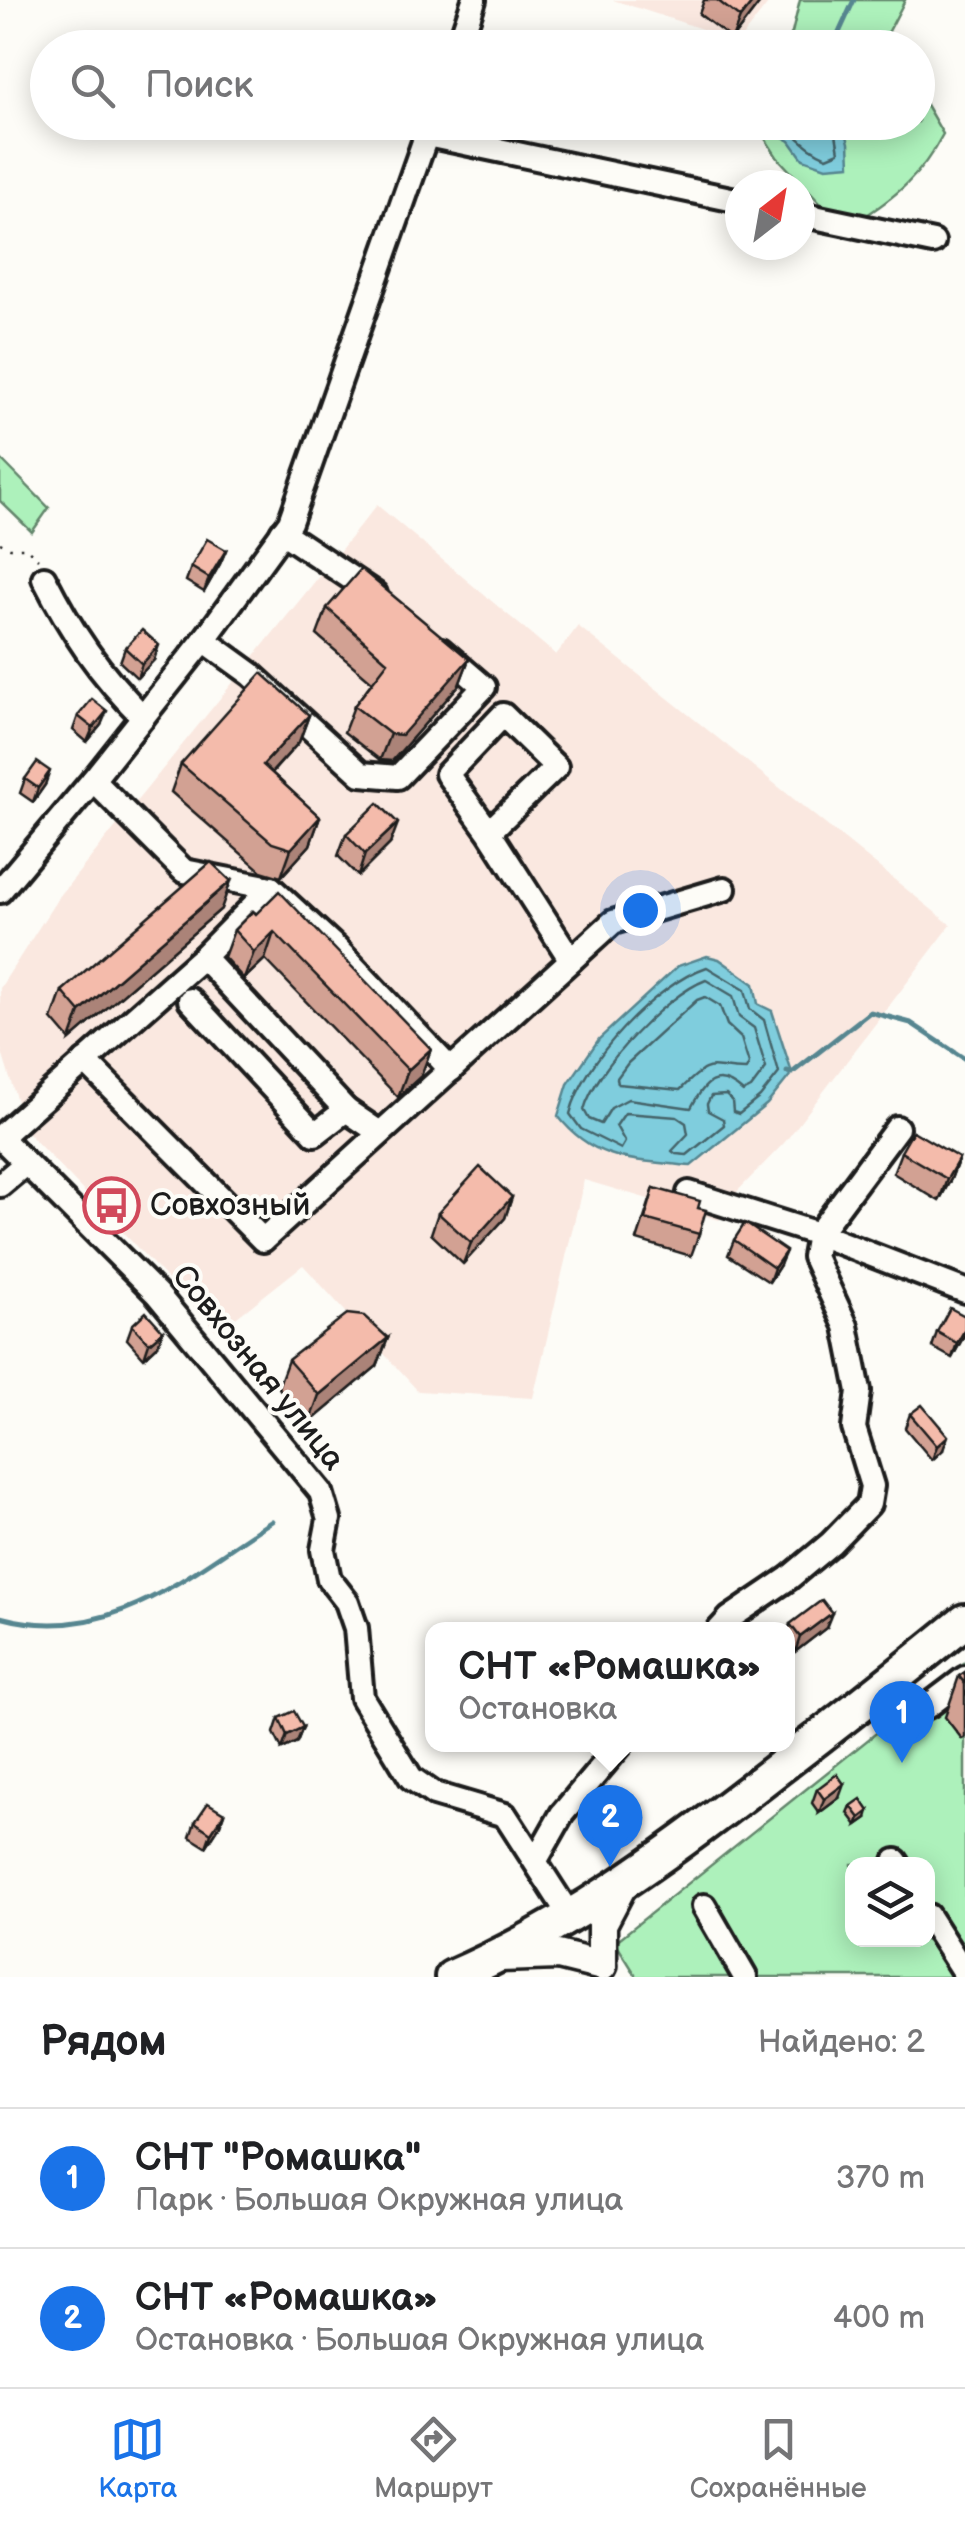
<!DOCTYPE html>
<html lang="ru">
<meta charset="utf-8">
<style>
body{margin:0;font-family:"Balsamiq Sans",sans-serif;background:#f2f2f2;color:#202124}
.controls{position:absolute;right:30px;bottom:30px;display:grid;overflow:hidden;border-radius:20px;box-shadow:0 5px 25px #0003}
.controls button{width:90px;height:90px;display:grid;place-items:center;padding:0;border:0;border-bottom:2px solid #e0e0e0;background:#fff;color:#202124;font:50px sans-serif}
.compass{position:absolute;left:725px;top:170px;width:90px;height:90px;border-radius:50%;background:#fff;box-shadow:0 5px 25px #0003;rotate:31deg}
.you{position:absolute;left:640px;top:910px;width:35px;height:35px;margin:-25px;border:8px solid #fff;border-radius:50%;background:#1a73e8;box-shadow:0 0 0 15px #1a73e833}
.badge{display:grid;place-items:center;width:65px;height:65px;border-radius:50%;background:#1a73e8;color:#fff;font-size:32px;font-weight:700}
.pin{position:absolute;translate:-50% -82px;filter:drop-shadow(0 2px 5px #0008)}
.pin::after{content:'';position:absolute;top:52px;width:35px;height:30px;background:inherit;clip-path:polygon(0 0,100% 0,50% 100%)}
.popup{position:absolute;left:425px;top:1622px;width:370px;height:130px;box-sizing:border-box;display:grid;place-content:center;border-radius:20px;background:#fff;filter:drop-shadow(0 2px 8px #0005);font-size:32px;white-space:nowrap;color:#757577}
.popup b{font-size:38px;color:#202124}
.popup::after{content:'';position:absolute;left:50%;top:100%;margin-left:-20px;border:20px solid transparent;border-top-color:#fff}
.list{margin:0;padding:0;list-style:none}
h2{display:flex;justify-content:space-between;align-items:center;height:130px;margin:0;padding:0 40px;font-size:42px}
h2 small{font-size:32px;font-weight:400;color:#757577}
.list li{display:grid;grid-template-columns:65px 1fr auto;gap:30px;align-items:center;box-sizing:border-box;height:140px;padding:0 40px;border-top:2px solid #e0e0e0}
.list b{display:block;font-size:38px;white-space:nowrap}
.list p{margin:0;font-size:32px;white-space:nowrap;color:#757577}
.list em{font-size:32px;font-style:normal;color:#757577}
.icon{flex:none;width:55px;height:55px;fill:none;stroke:currentColor;stroke-width:2;stroke-linecap:round;stroke-linejoin:round}
.map{position:relative;flex:none;width:965px;height:1977px;overflow:hidden}
.search{position:absolute;background:#fff;box-shadow:0 5px 25px #0003;left:30px;right:30px;top:30px;height:110px;display:flex;align-items:center;gap:25px;box-sizing:border-box;padding:0 35px;border-radius:55px;color:#757577;font-size:38px}
.sheet{height:410px;background:#fff}
nav{display:flex;justify-content:space-around;align-items:center;box-sizing:border-box;height:140px;border-top:2px solid #e0e0e0;background:#fff;font-size:28px;color:#757577}
nav a{display:grid;justify-items:center;gap:5px}
nav .on{color:#1a73e8}
.map>svg:first-child{display:block}
.built{fill:#fae8e0}
.green{fill:#adf1bb;stroke:#64866c;stroke-width:2.5;fill-rule:evenodd}
.water{fill:#7fcddd;stroke:#578690;stroke-width:2.5}
.lines{fill:none;stroke-linecap:round;stroke-linejoin:round}
.shore{stroke:#446369;stroke-width:2.5}
.stream{stroke:#578690;stroke-width:5}
.minor-casing{stroke:#1c1c1c;stroke-width:30}
.major-casing{stroke:#1c1c1c;stroke-width:35}
.highway-casing{stroke:#1c1c1c;stroke-width:40}
.path{stroke:#1c1c1c;stroke-width:2.5;stroke-dasharray:2.5 8;stroke-linecap:butt}
.minor{stroke:#fdfcf7;stroke-width:22}
.major{stroke:#fdfcf7;stroke-width:28}
.highway{stroke:#fdfcf7;stroke-width:32}
.wall{fill:#d2a193;stroke:#1c1c1c;stroke-width:2.5}
.shaded-wall{fill:#ab8378;stroke:#1c1c1c;stroke-width:2.5}
.building{fill:#f4bbab;stroke:#1c1c1c;stroke-width:2.5}
.labels{text-anchor:middle;dominant-baseline:central;stroke-width:8;stroke-linejoin:round;paint-order:stroke}
.poi-label{font-size:32px;fill:#1c1c1c;stroke:#fdfcf7;text-anchor:start}
.street-label{font-size:32px;fill:#1c1c1c;stroke:#fdfcf7}
</style>
<div class="map">
<svg width="965" height="1977" viewBox="0 0 965 1977">
<rect width="100%" height="100%" fill="#fdfcf7"/>
<filter id="ink" filterUnits="userSpaceOnUse"><feTurbulence type="fractalNoise" baseFrequency=".01" numOctaves="2"/><feDisplacementMap in="SourceGraphic" scale="20" xChannelSelector="R" yChannelSelector="G"/><feConvolveMatrix kernelMatrix="1 2 1 2 8 2 1 2 1" color-interpolation-filters="sRGB"/></filter>
<g filter="url(#ink)">
<g class="built">
<polygon points="613,0 771,0 739,41"/>
<polygon points="377,505 556,655 578,626 951,925 785,1142 730,1199 719,1220 584,1180 533,1398 418,1391 303,1265 218,1332 26,1131 0,1046 0,988 58,898"/>
</g>
<g class="green">
<polygon points="800,0 905,0 886,37 892,47 783,47 792,33"/>
<path d="M918 91 943 134C921 176 896 197 856 222L820 203 777 157 755 123 918 122Z"/>
<polygon points="0,458 49,508 32,532 0,501"/>
<path d="M965 1662V1977H637L615 1942ZM852 1864H928V1940H852Z"/>
</g>
<g class="water">
<polygon points="767,123 843,123 849,143 850,165 826,167 803,159 790,141 772,131"/>
<path d="M707 956 719 959 754 984 758 1004 772 1011 792 1073 767 1104 691 1166C636 1160 595 1163 558 1116L568 1084 599 1039 678 966Z"/>
</g>
<g class="lines">
<g class="shore">
<path d="M779 122C797 134 807 150 827 157L839 152 834 122"/>
<path d="M707 967 745 990 750 1009 764 1020 779 1073 760 1097 739 1114 733 1112 732 1101 726 1095 711 1096 707 1104 708 1111 723 1119 724 1125 687 1155 676 1154 672 1151 688 1134 686 1123 677 1117 625 1113 616 1126 625 1142 621 1149 581 1129 570 1114C583 1061 656 984 707 967Z"/>
<path d="M706 980 733 996 739 1017 754 1028 766 1068 751 1088 743 1092C716 1068 704 1083 691 1108L628 1099 611 1108 601 1124 589 1119 584 1110C595 1069 666 995 706 980Z"/>
<path d="M705 997 720 1006 727 1025 741 1038 749 1064 746 1070C707 1070 714 1056 680 1090L618 1084 617 1078 628 1063 697 1000Z"/>
</g>
<g class="stream">
<polyline points="832,48 854,0"/>
<polyline points="787,1072 792,1073 870,1012 911,1023 965,1059"/>
<path d="M0 1617C109 1647 186 1576 272 1521"/>
</g>
<defs>
<g id="minor">
<polyline points="458,48 474,0"/>
<polyline points="427,135 740,201"/>
<polyline points="800,214 933,242"/>
<polyline points="282,532 375,594"/>
<path d="M44 578C72 633 99 673 143 717"/>
<polyline points="204,640 251,674 361,774 398,777 484,687 441,650"/>
<polyline points="93,780 184,871 271,888"/>
<polyline points="489,832 447,774 503,715 556,767 489,832 571,960"/>
<polyline points="0,891 93,780 204,640 290,522 431,122"/>
<polyline points="203,957 271,888 336,948 451,1070"/>
<polyline points="190,1000 315,1134 346,1110"/>
<polyline points="85,1061 263,1240 613,922 724,889"/>
<polyline points="380,1133 346,1110 203,957 0,1137 157,1294 321,1492 329,1519 323,1550 329,1579 347,1602 356,1628 362,1698 411,1778 434,1794 505,1815 570,1916"/>
<polyline points="0,1185 25,1164"/>
<polyline points="689,1193 818,1234 965,1291"/>
<polyline points="719,1630 730,1618 789,1578 831,1543 869,1504 872,1486 854,1428 859,1391 846,1326 814,1257 818,1234 897,1128"/>
<polyline points="928,1706 965,1678"/>
<polyline points="536,1860 562,1814 621,1744"/>
<polyline points="896,1861 898,1864"/>
<polyline points="704,1906 745,1977"/>
<polyline points="928,1916 965,1974"/>
</g>
<g id="major">
<polyline points="500,1957 558,1955 602,1966"/>
<polyline points="602,1966 602,1924 623,1884"/>
</g>
<path id="highway" d="M452 1977C568 1927 668 1854 767 1777 834 1726 900 1674 965 1621"/>
</defs>
<use href="#minor" class="minor-casing"/>
<use href="#major" class="major-casing"/>
<use href="#highway" class="highway-casing"/>
<polyline class="path" points="0,543 10,548 26,548 38,559"/>
<use href="#minor" class="minor"/>
<use href="#major" class="major"/>
<use href="#highway" class="highway"/>
</g>
<g class="wall">
<polygon points="704,0 762,0 732,39 699,14"/>
<polygon points="226,550 220,564 204,592 186,581 191,567"/>
<polygon points="327,608 469,659 459,685 392,761 380,760 344,732 354,706 372,682 317,635"/>
<polygon points="125,648 154,660 137,678 120,662"/>
<polygon points="309,715 299,742 272,773 320,817 310,845 281,877 261,871 171,792 181,764"/>
<polygon points="78,716 101,725 87,742 73,730"/>
<polygon points="25,779 45,785 33,802 20,793"/>
<polygon points="346,834 390,844 358,876 338,856"/>
<polygon points="221,909 70,1040 52,1019 62,991"/>
<polygon points="253,911 431,1049 421,1076 398,1097 265,959 244,979 224,957 234,930"/>
<polygon points="901,1152 959,1158 951,1179 939,1201 893,1173"/>
<polygon points="654,1188 698,1208 699,1234 691,1256 637,1240"/>
<polygon points="512,1197 505,1218 463,1264 431,1234 438,1213"/>
<polygon points="734,1240 780,1265 769,1282 728,1255"/>
<polygon points="965,1316 965,1334 952,1358 932,1347 937,1332"/>
<polygon points="132,1325 158,1345 144,1358 127,1339"/>
<polygon points="388,1338 377,1366 309,1423 278,1387 288,1360"/>
<polygon points="910,1414 943,1450 932,1460 905,1428"/>
<polygon points="790,1624 826,1628 795,1652 788,1642 788,1631"/>
<polygon points="965,1672 965,1737 962,1739 945,1717 959,1676"/>
<polygon points="279,1718 303,1727 297,1742 282,1749 274,1733"/>
<polygon points="817,1789 839,1798 819,1813 812,1803"/>
<polygon points="851,1806 867,1818 857,1825 848,1813"/>
<polygon points="224,1813 219,1827 206,1847 190,1837 195,1822"/>
</g>
<g class="shaded-wall">
<polygon points="754,0 762,0 732,39 740,18"/>
<polygon points="226,550 220,564 204,592 209,578"/>
<polygon points="159,645 154,660 137,678 142,664"/>
<polygon points="469,659 459,685 392,761 380,760 390,734"/>
<polygon points="107,711 101,725 87,742 93,728"/>
<polygon points="309,715 299,742 253,793 263,765"/>
<polygon points="50,771 45,785 33,802 38,788"/>
<polygon points="320,817 310,845 281,877 291,849"/>
<polygon points="398,823 390,844 358,876 365,854"/>
<polygon points="231,881 221,909 70,1040 80,1012"/>
<polygon points="274,932 265,959 244,979 254,952"/>
<polygon points="431,1049 421,1076 398,1097 408,1070"/>
<polygon points="959,1158 951,1179 939,1201 947,1179"/>
<polygon points="512,1197 505,1218 463,1264 471,1243"/>
<polygon points="786,1251 780,1265 769,1282 774,1268"/>
<polygon points="965,1329 965,1334 952,1358 957,1343"/>
<polygon points="163,1331 158,1345 144,1358 149,1343"/>
<polygon points="388,1338 377,1366 309,1423 319,1395"/>
<polygon points="948,1436 943,1450 932,1460 937,1446"/>
<polygon points="832,1613 826,1628 795,1652 800,1637"/>
<polygon points="303,1727 297,1742 282,1749 287,1735"/>
<polygon points="844,1784 839,1798 819,1813 824,1799"/>
<polygon points="869,1811 867,1818 857,1825 860,1818"/>
<polygon points="224,1813 219,1827 206,1847 211,1833"/>
</g>
<g class="building">
<polygon points="717,0 754,0 740,18"/>
<polygon points="207,539 226,550 209,578 191,567"/>
<polygon points="361,569 469,659 402,735 390,734 354,706 388,662 327,608"/>
<polygon points="142,630 159,645 142,664 125,648"/>
<polygon points="262,673 309,715 263,765 320,817 291,849 272,843 181,764"/>
<polygon points="92,699 107,711 93,728 78,716"/>
<polygon points="37,762 50,771 38,788 25,779"/>
<polygon points="378,803 398,823 365,854 346,834"/>
<polygon points="211,862 231,881 80,1012 62,991"/>
<polygon points="279,891 431,1049 408,1070 274,932 254,952 234,930 253,911 256,914"/>
<polygon points="913,1131 959,1158 947,1179 901,1152"/>
<polygon points="480,1167 512,1197 471,1243 438,1213"/>
<polygon points="654,1188 700,1201 698,1208 706,1210 699,1234 645,1219"/>
<polygon points="745,1223 786,1251 774,1268 734,1240"/>
<polygon points="950,1308 965,1316 965,1329 957,1343 937,1332"/>
<polygon points="146,1312 163,1331 149,1343 132,1325"/>
<polygon points="347,1314 364,1316 388,1338 319,1395 288,1360"/>
<polygon points="922,1405 948,1436 937,1446 910,1414"/>
<polygon points="822,1600 832,1613 800,1637 790,1624"/>
<polygon points="965,1672 965,1684 959,1676"/>
<polygon points="294,1711 303,1727 287,1735 279,1718"/>
<polygon points="837,1774 844,1784 824,1799 817,1789"/>
<polygon points="861,1799 869,1811 860,1818 851,1806"/>
<polygon points="208,1803 224,1813 211,1833 195,1822"/>
</g>
</g>
<defs>
<symbol id="bus-ring" viewBox="-11 -11 22 22"><circle r="9.5" fill="#fdfcf7" stroke="#d1495b" stroke-width="1.5"/><path d="M-5-6H5V4H4V6H2V4H-2V6H-4V4H-5ZM-3.5-4V0h7V-4ZM-3.5 1.2v1.5H-2V1.2ZM2 1.2v1.5H3.5V1.2Z" fill="#d1495b"/></symbol>
</defs>
<g fill-rule="evenodd">
<use href="#bus-ring" x="80" y="1174" width="63" height="63"/>
</g>
<g class="labels">
<g class="poi-label">
<text x="150" y="1205">Совхозный</text>
</g>
<g class="street-label">
<text transform="translate(258 1368) rotate(51)">Совхозная улица</text>
</g>
</g>
</svg>
<div class="controls">
<button><svg class="icon" aria-label="layers" viewBox="0 0 24 24"><path d="M12 4l9 5-9 5-9-5zM3 14l9 5 9-5"/></svg></button>
</div>
<svg class="compass" viewBox="-18 -18 36 36"><path d="M0-13l5 13h-10z" fill="#e53935"/><path d="M0 13l5-13h-10z" fill="#757577"/></svg>
<div class="you"></div>
<div class="pin badge" style="left:902px;top:1763px">1</div>
<div class="pin badge" style="left:610px;top:1867px">2</div>
<div class="popup"><b>СНТ «Ромашка»</b>Остановка</div>
<div class="search"><svg class="icon" aria-label="search" viewBox="0 0 24 24"><circle cx="10" cy="10" r="6"/><path d="M15 15l6 6"/></svg>Поиск</div>
</div>
<section class="sheet">
<h2>Рядом<small>Найдено: 2</small></h2>
<ul class="list">
<li><span class="badge">1</span><div><b>СНТ &quot;Ромашка&quot;</b><p>Парк · Большая Окружная улица</p></div><em>370 m</em></li>
<li><span class="badge">2</span><div><b>СНТ «Ромашка»</b><p>Остановка · Большая Окружная улица</p></div><em>400 m</em></li>
</ul>
</section>
<nav>
<a class="on"><svg class="icon" aria-label="map" viewBox="0 0 24 24"><path d="M3 6l6-2 6 2 6-2v14l-6 2-6-2-6 2zM9 4v14M15 6v14"/></svg>Карта</a>
<a><svg class="icon" aria-label="directions" viewBox="0 0 24 24"><path d="M12 3l9 9-9 9-9-9zM9 14v-3h6M13 9l2 2-2 2"/></svg>Маршрут</a>
<a><svg class="icon" aria-label="saved" viewBox="0 0 24 24"><path d="M7 4h10v16l-5-4-5 4z"/></svg>Сохранённые</a>
</nav>
